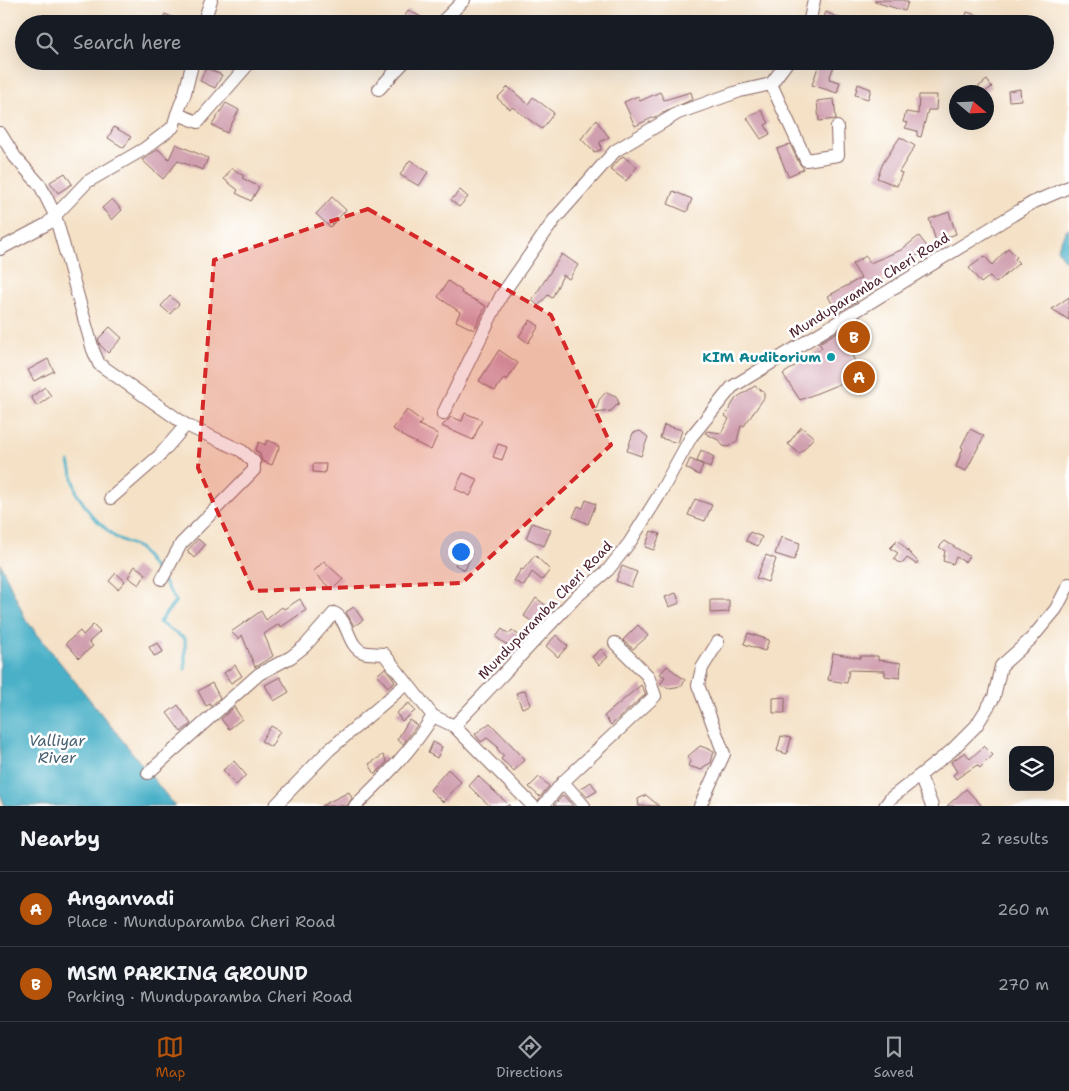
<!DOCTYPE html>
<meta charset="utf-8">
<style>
body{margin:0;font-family:"Shantell Sans",sans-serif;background:#20242c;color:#f1f3f6}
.controls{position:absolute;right:15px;bottom:15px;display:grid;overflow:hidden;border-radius:10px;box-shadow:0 5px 20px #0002}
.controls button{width:45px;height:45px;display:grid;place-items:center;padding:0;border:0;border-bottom:1px solid #363941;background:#171b24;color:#f1f3f6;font:25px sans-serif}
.compass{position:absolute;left:949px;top:85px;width:45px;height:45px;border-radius:50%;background:#171b24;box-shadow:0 5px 20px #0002;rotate:109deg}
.you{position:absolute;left:460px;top:551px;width:18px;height:18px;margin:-12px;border:4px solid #fff;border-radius:50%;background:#1a73e8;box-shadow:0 0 0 8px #1a73e833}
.badge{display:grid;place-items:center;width:32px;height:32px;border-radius:50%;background:#b45309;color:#fff;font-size:16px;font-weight:700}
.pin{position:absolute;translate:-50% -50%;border:2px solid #fff;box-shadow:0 1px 5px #0006}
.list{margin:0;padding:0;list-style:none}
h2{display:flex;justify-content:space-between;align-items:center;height:65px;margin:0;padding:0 20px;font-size:21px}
h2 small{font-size:16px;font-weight:400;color:#9ea1a6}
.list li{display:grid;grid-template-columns:32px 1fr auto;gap:15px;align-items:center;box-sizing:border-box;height:75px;padding:0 20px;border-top:1px solid #363941}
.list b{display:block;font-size:19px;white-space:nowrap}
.list p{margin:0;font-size:16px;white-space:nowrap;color:#9ea1a6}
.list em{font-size:16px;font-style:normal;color:#9ea1a6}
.icon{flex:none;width:28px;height:28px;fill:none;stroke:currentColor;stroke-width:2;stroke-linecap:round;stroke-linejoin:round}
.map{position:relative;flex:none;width:1069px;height:806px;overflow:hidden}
.search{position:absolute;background:#171b24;box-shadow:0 5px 20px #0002;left:15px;right:15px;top:15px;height:55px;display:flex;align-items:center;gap:12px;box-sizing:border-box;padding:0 18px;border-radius:28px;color:#9ea1a6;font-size:19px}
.sheet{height:215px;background:#171b24}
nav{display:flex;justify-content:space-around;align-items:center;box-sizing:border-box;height:70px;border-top:1px solid #363941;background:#171b24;font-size:14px;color:#9ea1a6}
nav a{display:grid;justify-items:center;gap:2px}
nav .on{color:#b45309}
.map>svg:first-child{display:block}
.water{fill:#48b0c7;stroke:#496879}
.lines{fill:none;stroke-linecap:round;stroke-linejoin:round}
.stream{stroke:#48b0c7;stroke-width:3}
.building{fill:#d09faf}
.street-casing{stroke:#866361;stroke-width:14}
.street{stroke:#fff;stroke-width:12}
.marked{fill:#d62828;fill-opacity:0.2;stroke:#d62828;stroke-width:4;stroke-dasharray:10 6;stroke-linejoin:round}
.culture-dot{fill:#0f9aa8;stroke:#fff;stroke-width:2}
.labels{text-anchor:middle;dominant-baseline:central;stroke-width:5;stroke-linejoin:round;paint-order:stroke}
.street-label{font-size:14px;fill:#4a1f2b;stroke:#fff}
.culture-label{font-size:14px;font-weight:bold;fill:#0d838f;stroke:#fff;text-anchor:end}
.water-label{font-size:15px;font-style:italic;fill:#496071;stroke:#fff}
</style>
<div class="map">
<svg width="1069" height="806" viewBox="0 0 1069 806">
<rect width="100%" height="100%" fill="#fff"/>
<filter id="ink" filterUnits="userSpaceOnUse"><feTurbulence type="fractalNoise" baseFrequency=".02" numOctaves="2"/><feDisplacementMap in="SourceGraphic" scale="10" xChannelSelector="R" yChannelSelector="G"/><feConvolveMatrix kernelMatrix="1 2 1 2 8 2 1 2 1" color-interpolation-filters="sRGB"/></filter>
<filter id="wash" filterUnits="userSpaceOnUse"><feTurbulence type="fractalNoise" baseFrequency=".0096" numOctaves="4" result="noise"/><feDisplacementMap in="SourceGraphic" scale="20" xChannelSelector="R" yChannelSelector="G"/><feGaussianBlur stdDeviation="1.12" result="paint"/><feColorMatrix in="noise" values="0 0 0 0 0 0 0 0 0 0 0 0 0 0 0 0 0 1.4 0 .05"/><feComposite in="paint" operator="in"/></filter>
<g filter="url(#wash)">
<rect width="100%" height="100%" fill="#f4e1c6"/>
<g class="water">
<polygon points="1069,229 1069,259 1064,260 1057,249 1066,230"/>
<polygon points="0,563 26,620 175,806 5,806 0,794"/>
</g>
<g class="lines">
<g class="stream">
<polyline points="69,462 77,494 92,516 115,537 139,548 160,576"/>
<polyline points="163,581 176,601 159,622 185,639 185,669"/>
</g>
</g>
<g id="blocks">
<g class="building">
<polygon points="875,0 902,0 908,2 905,11 875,2"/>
<polygon points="408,10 423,18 420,24 401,24"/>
<polygon points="826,12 852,24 821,24"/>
<polygon points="967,12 1000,22 999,24 964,24"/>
<polygon points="165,14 188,24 160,24"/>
<polygon points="820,61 836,61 829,79 840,82 837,93 812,85"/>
<polygon points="206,68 222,75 215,88 200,81"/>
<polygon points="987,80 992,87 985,92 972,92"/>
<polygon points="858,84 871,89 868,99 855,95"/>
<polygon points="508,87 528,104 533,97 554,113 542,129 512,107 510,109 497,98"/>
<polygon points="1020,89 1021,100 1009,101 1008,91"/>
<polygon points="660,92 664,100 691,92 693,99 635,126 624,102 638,96 640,101"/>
<polygon points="919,95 937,95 936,110 928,110 921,137 917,136 917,131 905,128 908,123 903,122 906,112 918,114"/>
<polygon points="834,99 836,119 819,121 817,101"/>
<polygon points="226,103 239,110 227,133 212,125"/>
<polygon points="761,110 769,123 765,125 770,134 761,139 747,118"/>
<polygon points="596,120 609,137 600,142 601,150 594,152 581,139"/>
<polygon points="114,127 131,137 124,148 108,138"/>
<polygon points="900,137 915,146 899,172 902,173 897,186 877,178 883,163"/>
<polygon points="176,144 208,158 203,170 178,161 163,179 142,160 158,149 169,159"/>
<polygon points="790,144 799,163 804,169 788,176 777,149"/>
<polygon points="623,156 637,167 626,181 610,169"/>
<polygon points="410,160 428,172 419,186 400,175"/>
<polygon points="232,168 244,176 242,178 259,187 251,201 236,193 238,190 224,179"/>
<polygon points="65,173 72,184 58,193 50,182"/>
<polygon points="460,190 468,197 459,207 451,200"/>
<polygon points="673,191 692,199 687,212 668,204"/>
<polygon points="332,197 346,210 330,227 316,214"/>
<polygon points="112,199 122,210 112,220 102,208"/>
<polygon points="949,212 956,234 936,241 929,219"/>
<polygon points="919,236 928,248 898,269 899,272 876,282 877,285 854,297 857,301 837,313 828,296 861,278 852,264 866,256 870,263 901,250"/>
<polygon points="1008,248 1017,257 1015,259 1019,263 996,283 990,276 981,283 969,268 985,256 992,265"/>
<polygon points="562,254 578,265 569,279 563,275 552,298 548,295 538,306 532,300"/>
<polygon points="448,281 462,291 461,293 486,306 474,330 456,321 460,312 438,297"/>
<polygon points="170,296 179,304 170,314 161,306"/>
<polygon points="1069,297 1069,320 1052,309"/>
<polygon points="530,320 539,326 528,343 519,336"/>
<polygon points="110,327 122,338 108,353 100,345 98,339"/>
<polygon points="839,331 859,369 862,366 870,374 862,387 856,390 847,381 800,400 783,374 822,348 819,343"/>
<polygon points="499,350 518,363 507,380 504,378 495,391 479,381"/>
<polygon points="48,359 54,371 34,381 28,370"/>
<polygon points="755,386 764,392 764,398 744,426 741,426 737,441 728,447 723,446 720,441 705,433 707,431 721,433 729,419 725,416 736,398"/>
<polygon points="45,387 51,396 37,406 31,397"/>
<polygon points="606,392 616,396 619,403 611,411 595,413 599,400"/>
<polygon points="407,410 422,421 419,425 438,434 431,450 406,438 393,429"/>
<polygon points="465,413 482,420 473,440 442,426 451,417 462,421"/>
<polygon points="664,425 682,430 678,443 660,438"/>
<polygon points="801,427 814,437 800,454 788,444"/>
<polygon points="970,429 984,436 966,471 956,467 963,448 961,447"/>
<polygon points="640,431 648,437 641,456 627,451 633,433"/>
<polygon points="267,440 280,445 272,465 262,461 259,452 255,451 259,442 265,445"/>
<polygon points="498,444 507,447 502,460 493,457"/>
<polygon points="701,450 714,457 710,468 697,461"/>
<polygon points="690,459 703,465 699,475 686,468"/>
<polygon points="313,464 326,464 325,473 313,472"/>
<polygon points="463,473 478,480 470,496 455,489"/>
<polygon points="695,499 712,505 705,521 688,515"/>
<polygon points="586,500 596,504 588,524 573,517 578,506 583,508"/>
<polygon points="532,523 551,530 544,546 526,538"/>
<polygon points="651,531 660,534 654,550 645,547"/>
<polygon points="750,532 762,537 758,546 746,541"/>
<polygon points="781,537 800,543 794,560 775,554"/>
<polygon points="198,539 205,545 194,558 187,551"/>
<polygon points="898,540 918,562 916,564 907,558 903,563 897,562 894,558 898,553 890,548"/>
<polygon points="945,541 969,556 965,562 956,557 953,564 943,561 945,551 939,547"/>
<polygon points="462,550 472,554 465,570 455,565"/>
<polygon points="535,555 550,570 542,580 532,572 524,586 514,581 521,569 523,570"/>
<polygon points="766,555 776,559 768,582 756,578"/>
<polygon points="324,561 343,579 332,590 313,572"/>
<polygon points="135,566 146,574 139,585 128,577"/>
<polygon points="622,566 637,572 631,587 616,581"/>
<polygon points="116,573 125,581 118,589 109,581"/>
<polygon points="676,593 680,603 669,607 665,597"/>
<polygon points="536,598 547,606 544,609 549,612 538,626 524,616"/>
<polygon points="300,599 306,610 281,627 279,624 264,634 273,656 255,667 242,635 239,639 231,632 261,611 266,620 282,607 284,609"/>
<polygon points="710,600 729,600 729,612 710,613"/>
<polygon points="354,607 363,620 354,626 346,612"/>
<polygon points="93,625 100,632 89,642 93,646 79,658 66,643 80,631 83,635"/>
<polygon points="638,625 648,636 633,649 623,640"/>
<polygon points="502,629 509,634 512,630 520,636 511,648 496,637"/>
<polygon points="748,633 769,640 765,651 744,644"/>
<polygon points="556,635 568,646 558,657 546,646"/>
<polygon points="158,643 163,652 154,656 149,647"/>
<polygon points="601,649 608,657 599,665 592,657"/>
<polygon points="833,653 860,658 860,656 878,656 878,660 901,663 900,678 885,676 885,671 849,670 847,683 828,680"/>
<polygon points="235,665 242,676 231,683 224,673"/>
<polygon points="667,666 685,680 682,686 669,688 660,685 665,677 660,674"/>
<polygon points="385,668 395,681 388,687 377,675"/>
<polygon points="280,677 289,692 274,701 265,685"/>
<polygon points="212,683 220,698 211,706 210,704 206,706 198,691"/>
<polygon points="641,685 646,694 611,725 604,716"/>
<polygon points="525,690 530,705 522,708 516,693"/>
<polygon points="785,697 785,713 773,713 773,698"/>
<polygon points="409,703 415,711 402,721 396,713"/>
<polygon points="178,705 191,724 181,732 167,713"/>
<polygon points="234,707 242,719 229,729 221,719"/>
<polygon points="409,720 417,725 403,744 397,740"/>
<polygon points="490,723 525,759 514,771 501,759 504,756 497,749 498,747 487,738 481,742 475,734"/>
<polygon points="271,726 280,731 271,747 261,741"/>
<polygon points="781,736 791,738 787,754 777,751"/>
<polygon points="433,742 442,747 437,758 428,753"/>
<polygon points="700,746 714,751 711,763 705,766 702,770 688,766 690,761 687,757"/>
<polygon points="984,746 993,755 980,768 977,765 956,779 953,775 957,772 951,762 965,752 970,759"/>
<polygon points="383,755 387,762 375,774 369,764"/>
<polygon points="234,761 246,775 236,785 223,770"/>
<polygon points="448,769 461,782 443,802 430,790"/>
<polygon points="478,776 510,806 490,806 476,793 469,786"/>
<polygon points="539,777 549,786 540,797 529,787"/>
<polygon points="591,782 597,791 587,797 580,789"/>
<polygon points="966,789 982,806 947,806"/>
<polygon points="349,792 352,798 347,806 321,806"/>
<polygon points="646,795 659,806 639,806 638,799"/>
<polygon points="564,796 573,806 554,806 561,797"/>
</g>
</g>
</g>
<g filter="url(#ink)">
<use href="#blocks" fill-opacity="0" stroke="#866361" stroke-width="1"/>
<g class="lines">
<defs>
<g id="street">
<polyline points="203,24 211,0"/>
<polyline points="440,24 464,0"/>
<polyline points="809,24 814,0"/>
<polyline points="771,84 806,160 838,155 837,127"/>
<polyline points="379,89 405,61"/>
<polyline points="177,114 185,93 193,61"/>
<polyline points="0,133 15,157 40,185 55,215 93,350 99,364 186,425 242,451 254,462 254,470 181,544 162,579"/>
<polyline points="0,249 47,224 87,182 144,149 173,127 177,114 198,122 251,61"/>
<polyline points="443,414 501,296 554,220 615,151 678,113 740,91 771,84 788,61"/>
<polyline points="111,498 159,456 186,425"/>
<polyline points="454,726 575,598 608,570 630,542 658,497 691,437 732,387 1032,203 1069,187"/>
<path d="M148 773 259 674 291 657 305 646 334 613C349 620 347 646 363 652 369 654 377 653 384 654L433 716 454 726 533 806"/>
<polyline points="920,776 932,806"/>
<polyline points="563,782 584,806"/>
<polyline points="275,806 329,750 406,684"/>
<path d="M355 806C384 778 412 750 433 716"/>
<polyline points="543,806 563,782 655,696 648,676 615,643"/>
<polyline points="700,806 724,754 698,685 702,668 718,642"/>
<polyline points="885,806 891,798 951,751 976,726 994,697 1001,666 1031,639 1056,609 1069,584"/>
</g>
</defs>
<use href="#street" class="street-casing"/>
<use href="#street" class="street"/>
</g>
</g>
<path class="marked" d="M368 209 551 315 611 445 462 583 253 591 198 468 214 260Z"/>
<circle class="culture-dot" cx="831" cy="357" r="5"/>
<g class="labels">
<g class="street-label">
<text transform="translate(869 285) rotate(-32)">Munduparamba Cheri Road</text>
<text transform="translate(545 610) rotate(-46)">Munduparamba Cheri Road</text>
</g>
<g class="culture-label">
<text x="821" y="357">KIM Auditorium</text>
</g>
<g class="water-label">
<text x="57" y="741">Valliyar<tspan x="57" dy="17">River</tspan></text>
</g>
</g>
</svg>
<div class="controls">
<button><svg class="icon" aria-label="layers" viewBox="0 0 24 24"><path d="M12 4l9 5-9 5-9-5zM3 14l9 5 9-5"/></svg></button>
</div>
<svg class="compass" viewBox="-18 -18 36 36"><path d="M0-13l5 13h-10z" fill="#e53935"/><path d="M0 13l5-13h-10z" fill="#9ea1a6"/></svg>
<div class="you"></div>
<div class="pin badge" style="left:859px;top:377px">A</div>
<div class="pin badge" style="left:854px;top:337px">B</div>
<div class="search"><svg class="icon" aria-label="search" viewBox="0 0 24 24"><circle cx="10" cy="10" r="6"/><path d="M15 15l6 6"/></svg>Search here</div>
</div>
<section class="sheet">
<h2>Nearby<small>2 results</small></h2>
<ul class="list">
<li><span class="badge">A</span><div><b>Anganvadi</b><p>Place · Munduparamba Cheri Road</p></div><em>260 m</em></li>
<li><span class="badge">B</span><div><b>MSM PARKING GROUND</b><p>Parking · Munduparamba Cheri Road</p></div><em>270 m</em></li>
</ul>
</section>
<nav>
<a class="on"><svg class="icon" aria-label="map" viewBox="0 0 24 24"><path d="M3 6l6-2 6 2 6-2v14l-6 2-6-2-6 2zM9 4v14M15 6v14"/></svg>Map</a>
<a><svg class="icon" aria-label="directions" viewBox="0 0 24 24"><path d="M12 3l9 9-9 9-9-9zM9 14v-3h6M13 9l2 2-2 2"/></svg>Directions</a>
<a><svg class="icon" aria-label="saved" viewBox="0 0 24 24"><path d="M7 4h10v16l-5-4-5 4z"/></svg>Saved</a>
</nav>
